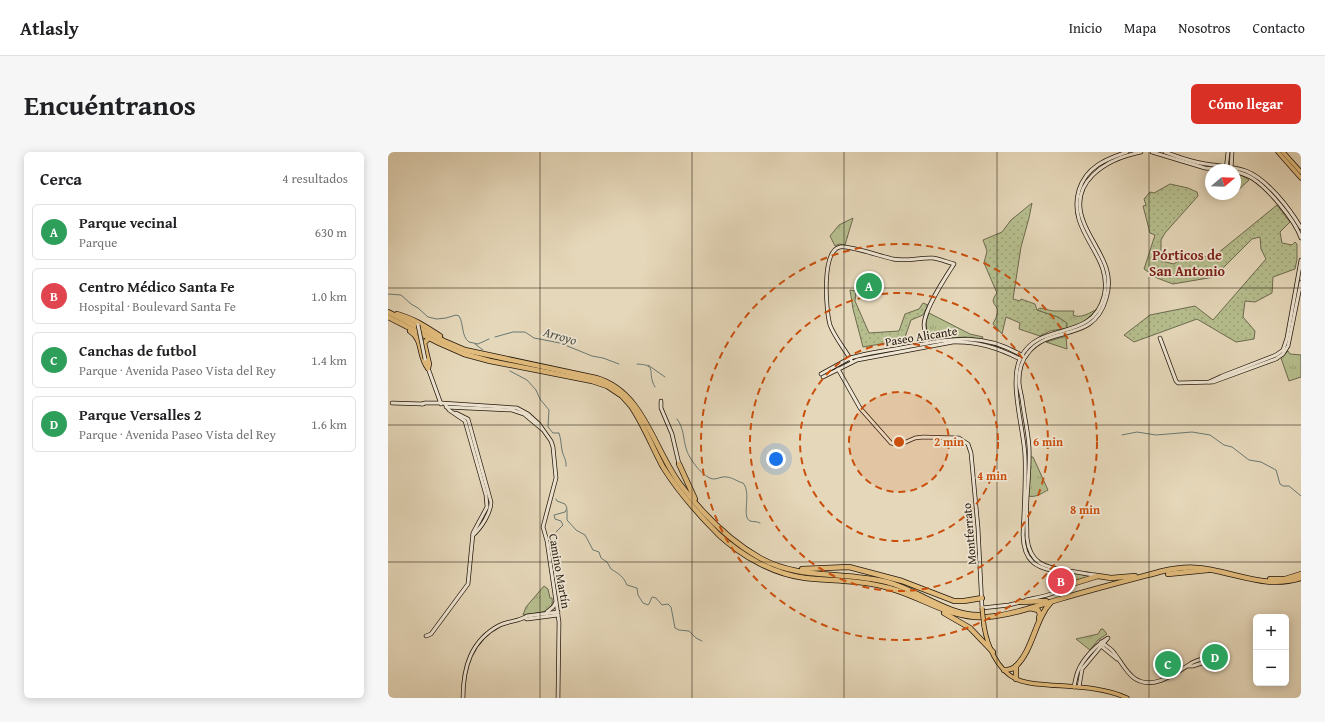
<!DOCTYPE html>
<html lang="es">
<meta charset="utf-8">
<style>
body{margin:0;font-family:"Gentium Book Plus",serif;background:#f6f6f6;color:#202124}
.controls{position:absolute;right:12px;bottom:12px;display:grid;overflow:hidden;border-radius:6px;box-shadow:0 2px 10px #0003}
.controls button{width:36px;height:36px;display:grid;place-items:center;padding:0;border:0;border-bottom:1px solid #e0e0e0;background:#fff;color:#202124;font:20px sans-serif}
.compass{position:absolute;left:817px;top:12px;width:36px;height:36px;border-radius:50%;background:#fff;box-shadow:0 2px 10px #0003;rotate:71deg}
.you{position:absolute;left:388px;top:307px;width:14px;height:14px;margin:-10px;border:3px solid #fff;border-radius:50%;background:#1a73e8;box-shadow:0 0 0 6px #1a73e833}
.badge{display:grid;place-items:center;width:26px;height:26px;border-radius:50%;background:#d93025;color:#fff;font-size:13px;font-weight:700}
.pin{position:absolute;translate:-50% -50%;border:2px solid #fff;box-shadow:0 1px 4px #0006}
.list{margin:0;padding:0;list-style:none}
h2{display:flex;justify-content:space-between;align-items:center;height:52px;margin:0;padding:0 16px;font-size:17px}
h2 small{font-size:13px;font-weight:400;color:#757577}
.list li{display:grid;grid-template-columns:26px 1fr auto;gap:12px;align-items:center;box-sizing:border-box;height:56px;margin:0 8px 8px;padding:0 8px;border:1px solid #e0e0e0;border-radius:6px}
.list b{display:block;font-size:15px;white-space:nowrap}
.list p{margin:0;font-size:13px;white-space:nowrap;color:#757577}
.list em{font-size:13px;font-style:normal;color:#757577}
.map{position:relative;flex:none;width:913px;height:546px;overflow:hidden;border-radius:6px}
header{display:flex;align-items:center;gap:24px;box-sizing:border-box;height:56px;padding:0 20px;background:#fff;border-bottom:1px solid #e0e0e0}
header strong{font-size:19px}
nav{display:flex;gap:22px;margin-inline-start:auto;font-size:14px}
.intro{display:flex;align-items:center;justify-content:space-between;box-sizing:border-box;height:96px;padding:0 24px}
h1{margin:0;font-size:28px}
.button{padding:10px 18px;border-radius:6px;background:#d93025;color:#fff;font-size:14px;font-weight:700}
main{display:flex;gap:24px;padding:0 24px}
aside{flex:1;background:#fff;border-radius:6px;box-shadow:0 2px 10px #0003}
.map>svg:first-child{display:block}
.grass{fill:url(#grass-dots);stroke:#6c6a4e}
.forest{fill:url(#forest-crowns);stroke:#6c6a4e}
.park{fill:url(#park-tufts);stroke:#6c6a4e}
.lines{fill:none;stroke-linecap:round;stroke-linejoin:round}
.stream{stroke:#697872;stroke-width:1}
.secondary-casing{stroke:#23170d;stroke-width:4.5}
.primary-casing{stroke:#23170d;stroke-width:5}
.highway-casing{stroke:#23170d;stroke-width:6}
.secondary{stroke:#eee5d2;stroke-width:3}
.primary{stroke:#e2bc7c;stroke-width:3.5}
.highway{stroke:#e2bc7c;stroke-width:4.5}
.secondary-bridge-casing{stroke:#23170d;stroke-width:4.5;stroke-linecap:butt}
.primary-bridge-casing{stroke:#23170d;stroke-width:5;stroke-linecap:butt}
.secondary-bridge{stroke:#eee5d2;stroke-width:3}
.primary-bridge{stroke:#e2bc7c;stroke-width:3.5}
.grid{fill:none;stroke:#23170d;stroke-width:1;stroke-opacity:0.55}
.ring{fill:none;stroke:#ca4f0c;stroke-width:2;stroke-dasharray:7 5}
.labels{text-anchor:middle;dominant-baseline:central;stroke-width:3.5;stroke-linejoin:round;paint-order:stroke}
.street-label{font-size:12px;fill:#23170d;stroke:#eee5d2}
.water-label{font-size:13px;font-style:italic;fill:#4c4f48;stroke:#eee5d2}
.quarter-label{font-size:14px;font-weight:bold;fill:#7a1f14;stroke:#eee5d2}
.centre{fill:#ca4f0c;stroke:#eee5d2;stroke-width:2}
.ring-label{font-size:12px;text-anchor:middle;font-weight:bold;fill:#ca4f0c;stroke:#eee5d2;stroke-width:3.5;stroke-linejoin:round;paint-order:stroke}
</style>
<header>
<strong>Atlasly</strong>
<nav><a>Inicio</a><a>Mapa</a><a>Nosotros</a><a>Contacto</a></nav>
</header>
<div class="intro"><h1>Encuéntranos</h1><a class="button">Cómo llegar</a></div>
<main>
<aside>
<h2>Cerca<small>4 resultados</small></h2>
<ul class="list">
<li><span class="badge" style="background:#2e9e5b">A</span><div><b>Parque vecinal</b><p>Parque</p></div><em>630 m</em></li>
<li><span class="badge" style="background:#e0444e">B</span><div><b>Centro Médico Santa Fe</b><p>Hospital · Boulevard Santa Fe</p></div><em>1.0 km</em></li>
<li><span class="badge" style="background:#2e9e5b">C</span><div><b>Canchas de futbol</b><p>Parque · Avenida Paseo Vista del Rey</p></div><em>1.4 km</em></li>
<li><span class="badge" style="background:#2e9e5b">D</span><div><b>Parque Versalles 2</b><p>Parque · Avenida Paseo Vista del Rey</p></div><em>1.6 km</em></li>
</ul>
</aside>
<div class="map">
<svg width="913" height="546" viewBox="0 0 913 546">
<defs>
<pattern id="grass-dots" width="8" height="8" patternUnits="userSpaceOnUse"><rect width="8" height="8" fill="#b6be8e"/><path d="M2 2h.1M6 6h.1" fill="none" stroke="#9ca379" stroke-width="1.8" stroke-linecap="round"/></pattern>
<pattern id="forest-crowns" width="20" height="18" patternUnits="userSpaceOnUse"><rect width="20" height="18" fill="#b6be8e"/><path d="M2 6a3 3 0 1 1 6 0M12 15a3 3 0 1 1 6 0" fill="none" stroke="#9ca379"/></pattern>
<pattern id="park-tufts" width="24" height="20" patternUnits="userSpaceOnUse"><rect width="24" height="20" fill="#b6be8e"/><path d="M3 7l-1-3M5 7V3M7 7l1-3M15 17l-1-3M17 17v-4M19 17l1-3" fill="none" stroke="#9ca379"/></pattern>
</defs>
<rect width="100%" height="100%" fill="#e5d7b9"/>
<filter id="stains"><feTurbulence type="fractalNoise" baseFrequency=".005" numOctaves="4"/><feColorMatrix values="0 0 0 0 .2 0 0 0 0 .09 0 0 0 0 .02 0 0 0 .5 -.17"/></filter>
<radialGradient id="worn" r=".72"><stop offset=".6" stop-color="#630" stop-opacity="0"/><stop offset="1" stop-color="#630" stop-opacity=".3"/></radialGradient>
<g class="grass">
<polygon points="782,32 800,36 809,40 810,44 777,81 773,88 773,109 786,112 801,101 824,106 889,53 902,70 892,80 894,91 904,93 907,90 909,92 909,107 907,117 885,125 884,141 867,150 857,149 855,165 867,179 866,187 848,190 809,167 746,190 736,183 762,163 807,154 825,168 878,107 873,97 872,85 864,87 826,125 785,132 769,126 756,117 767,83 762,81 755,54 758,53 756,47 762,40 766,41"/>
<path d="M644 51 641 66 633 95 625 147 632 149 633 147 647 152 649 158 670 165 679 171V176L662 179 652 184 631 177 632 171 618 165 614 182 605 172C606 169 609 165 609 162 612 152 599 153 609 141L596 111 599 99 595 88 614 80 623 68Z"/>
<polygon points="462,138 468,139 467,149 481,181 511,179 517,162 531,157 535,151 540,153 535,163 523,168 516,188 475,195 465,157"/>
<polygon points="666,418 702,424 705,424 680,432 681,429 678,423"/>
</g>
<path class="forest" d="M652 156 665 159H686L685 163C692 167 702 161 709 157 702 165 691 176 679 176V171L670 165 649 158Z"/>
<g class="park">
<polygon points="847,22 853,23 861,28 847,41"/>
<polygon points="465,66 457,93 451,92 447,94 442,84 451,73"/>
<polygon points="541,161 582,182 595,185 594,187 577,185 540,188 538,170"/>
<polygon points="678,184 679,197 658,190"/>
<polygon points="900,199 902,202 913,203 913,225 901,229 893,206"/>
<path d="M642 305H645L660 338C654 341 648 346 640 344Z"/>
<path d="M156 434 160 437 162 446H164C167 463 147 460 135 463L138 455Z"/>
<polygon points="713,477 715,477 719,482 710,488 702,498 688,487 710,482"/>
<polygon points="784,502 789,516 776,523 771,507"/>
</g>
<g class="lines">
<g class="stream">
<path d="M0 142 13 143 23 152 30 156 40 165 49 167 58 166 68 163 71 164C76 172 73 184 81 190L90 192 101 187"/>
<polyline points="107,185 125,180 137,180 146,186 172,191 204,204 215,206 231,212"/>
<polyline points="591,189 595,190"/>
<polyline points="87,192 95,198"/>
<polyline points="474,204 550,191"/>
<path d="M249 212C271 213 258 220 267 235"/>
<polyline points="260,213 277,225"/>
<path d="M122 219 139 228 148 238 152 247 161 258 160 275 165 281H171C173 287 173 293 174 298 175 304 179 309 178 314"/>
<polyline points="438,222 469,206"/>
<path d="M289 267C296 276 295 286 298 296 300 306 316 327 326 327 330 327 334 324 338 325 344 325 350 330 355 331 364 341 353 365 362 369 366 370 368 369 372 371"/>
<polyline points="734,283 749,280 768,283 804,280 822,283 836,293 844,295 861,308 873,310 888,318 892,332 895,334 901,334 913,344"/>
<polyline points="168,347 169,349 177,352 179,356 177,360 166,363 167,367 173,369 175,373 168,380"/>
<path d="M179 358V368L188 378 197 383 205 398 211 400 213 406 219 410 223 417C231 422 235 424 239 433L249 436 250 443 255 451 260 453 261 452 264 445 268 446 274 453 280 452 283 455 287 476 291 478 301 479 308 486 314 489"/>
</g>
<defs>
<g id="secondary">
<polyline points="764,0 817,16 835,18"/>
<path d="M777 0C790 5 804 10 818 12 831 14 845 14 858 19 879 27 902 57 913 76"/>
<polyline points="838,18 840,0"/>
<polyline points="843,18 844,0"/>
<path d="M847 19C853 21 859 23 864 26 880 36 907 68 913 86"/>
<polyline points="772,186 788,229 790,231 825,230 888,207 895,202 900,194 913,130"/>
<path d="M464 210C457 197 447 186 442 173 438 159 433 99 452 95 460 93 495 105 505 107 519 110 532 105 545 106 552 107 559 110 566 112 557 126 537 156 536 172 536 178 538 185 539 191"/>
<polyline points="40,216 53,252"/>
<polyline points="450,217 472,256 503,291 511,293 527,286 535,285 571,286 580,292 583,301 590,376 594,456 621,453 633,450"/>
<path d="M433 222 462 206 470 204C486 200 502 198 518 195 562 187 594 179 635 204"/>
<path d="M435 225 469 208 565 190C589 189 611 196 632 207"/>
<polyline points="821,230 834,224 888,203 895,198 899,186 913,108"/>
<polyline points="273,249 273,256 284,282 291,312"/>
<polyline points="4,251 35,252"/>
<polyline points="34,252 37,251 53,251 129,256 140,262 151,272 163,289 165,295 168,326 155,375 159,389 171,470 170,546"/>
<polyline points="58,255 124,258 136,262 154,277"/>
<path d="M68 261 80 267 103 350C103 361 93 376 85 383"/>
<path d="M708 423C699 422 690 420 680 419 658 415 642 413 639 386 639 373 638 360 639 347 640 330 642 312 641 295 640 279 636 263 634 247 633 241 631 235 631 229 631 219 633 209 640 201 662 172 705 192 718 147 728 116 707 98 696 71 679 30 718 7 753 0"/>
<path d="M638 448C650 445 679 442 678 427 672 412 636 427 635 383 636 357 638 330 637 304 636 277 620 228 633 205 652 168 704 191 716 144 726 103 678 81 691 38 698 15 718 7 739 0"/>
<polyline points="159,460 165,455 168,450"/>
<polyline points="137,466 139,467 170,463"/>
<polyline points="38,484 43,482 80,432 85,381 99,355 98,343 77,269 61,258 57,252"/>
<path d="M713 490C718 494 724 497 727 502 733 510 738 520 746 526 764 539 787 522 802 512 807 508 816 507 822 505"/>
<polyline points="712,493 729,507"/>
<polyline points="800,514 805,514 823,508"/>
<path d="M686 535C687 530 688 524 690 519 695 507 708 493 720 486"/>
<polyline points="691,535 694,517 719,487"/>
<path d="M75 546C75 515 83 488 112 473 121 469 132 469 139 464L170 460"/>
</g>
<g id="primary">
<polyline points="890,0 913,26"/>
<polyline points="895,0 913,20"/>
<path d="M596 474C599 493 609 518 628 527 638 532 650 532 661 533 687 535 715 535 739 546"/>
</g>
<g id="highway">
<path d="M0 160 56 189 77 198 208 226C256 240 265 296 292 332 314 361 340 388 372 406 411 428 456 419 499 430 530 438 560 464 592 463"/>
<path d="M9 162C28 168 35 173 52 184"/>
<path d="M0 165 51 191 76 202 102 209 204 229 219 234 234 244 243 254C256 273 264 295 275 315 290 339 311 363 331 383 354 404 385 422 417 426 445 429 473 428 501 436 535 445 563 468 599 465 623 463 649 454 672 447 706 437 741 428 775 419 791 415 808 414 824 418 856 424 881 436 913 426"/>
<path d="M22 179C36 188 30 204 40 216"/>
<polyline points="40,216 41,212 36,191 41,186"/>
<polyline points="291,312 307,347"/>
<polyline points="414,417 461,415 514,429 566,449 576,449 594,446"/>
<polyline points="780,422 820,418"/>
<polyline points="882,427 897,427 913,422"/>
<polyline points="676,436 684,432 710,424 723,426 747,424"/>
<polyline points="632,450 658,449"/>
<polyline points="642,456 650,458 652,462 651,466"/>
<polyline points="556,461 582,476 605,500"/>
<path d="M616 518C620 518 625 517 628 514 645 498 647 467 663 450"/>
<polyline points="628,527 628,514"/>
</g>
</defs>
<use href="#secondary" class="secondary-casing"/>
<use href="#primary" class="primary-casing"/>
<use href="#highway" class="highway-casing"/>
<use href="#secondary" class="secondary"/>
<use href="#primary" class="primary"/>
<use href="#highway" class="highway"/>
<defs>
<polyline id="secondary-bridge" points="30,173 37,207"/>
<polyline id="primary-bridge" points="594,456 596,474"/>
</defs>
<use href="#secondary-bridge" class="secondary-bridge-casing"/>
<use href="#primary-bridge" class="primary-bridge-casing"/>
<use href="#secondary-bridge" class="secondary-bridge"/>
<use href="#primary-bridge" class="primary-bridge"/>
</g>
<path class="grid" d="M152 0V546M304 0V546M456 0V546M609 0V546M761 0V546M0 136H913M0 273H913M0 410H913"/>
<circle cx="511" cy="290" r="50" fill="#ca4f0c" fill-opacity=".12"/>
<g class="ring">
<circle cx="511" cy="290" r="50"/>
<circle cx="511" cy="290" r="99"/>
<circle cx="511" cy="290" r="149"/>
<circle cx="511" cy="290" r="198"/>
</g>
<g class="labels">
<g class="street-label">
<text transform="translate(533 184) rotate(-9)">Paseo Alicante</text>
<text transform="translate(581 382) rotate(-95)">Montferrato</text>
<text transform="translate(172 419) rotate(80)">Camino Martín</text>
</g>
<g class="water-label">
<text transform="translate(172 184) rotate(16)">Arroyo</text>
</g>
<g class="quarter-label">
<text x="799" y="103">Pórticos de<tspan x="799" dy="16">San Antonio</tspan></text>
</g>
</g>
<circle cx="511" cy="290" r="6" class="centre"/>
<g class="ring-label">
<text x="561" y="294">2 min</text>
<text x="660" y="294">6 min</text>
<text x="604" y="328">4 min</text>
<text x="697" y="362">8 min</text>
</g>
<rect width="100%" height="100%" filter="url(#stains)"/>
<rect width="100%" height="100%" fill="url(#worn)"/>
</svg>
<div class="controls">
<button>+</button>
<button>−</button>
</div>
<svg class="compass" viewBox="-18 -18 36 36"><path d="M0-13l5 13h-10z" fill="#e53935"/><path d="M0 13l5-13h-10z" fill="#757577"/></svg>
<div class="you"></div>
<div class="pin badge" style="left:481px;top:134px;background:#2e9e5b">A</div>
<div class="pin badge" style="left:673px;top:429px;background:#e0444e">B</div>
<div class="pin badge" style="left:780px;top:512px;background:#2e9e5b">C</div>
<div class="pin badge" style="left:827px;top:505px;background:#2e9e5b">D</div>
</div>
</main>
